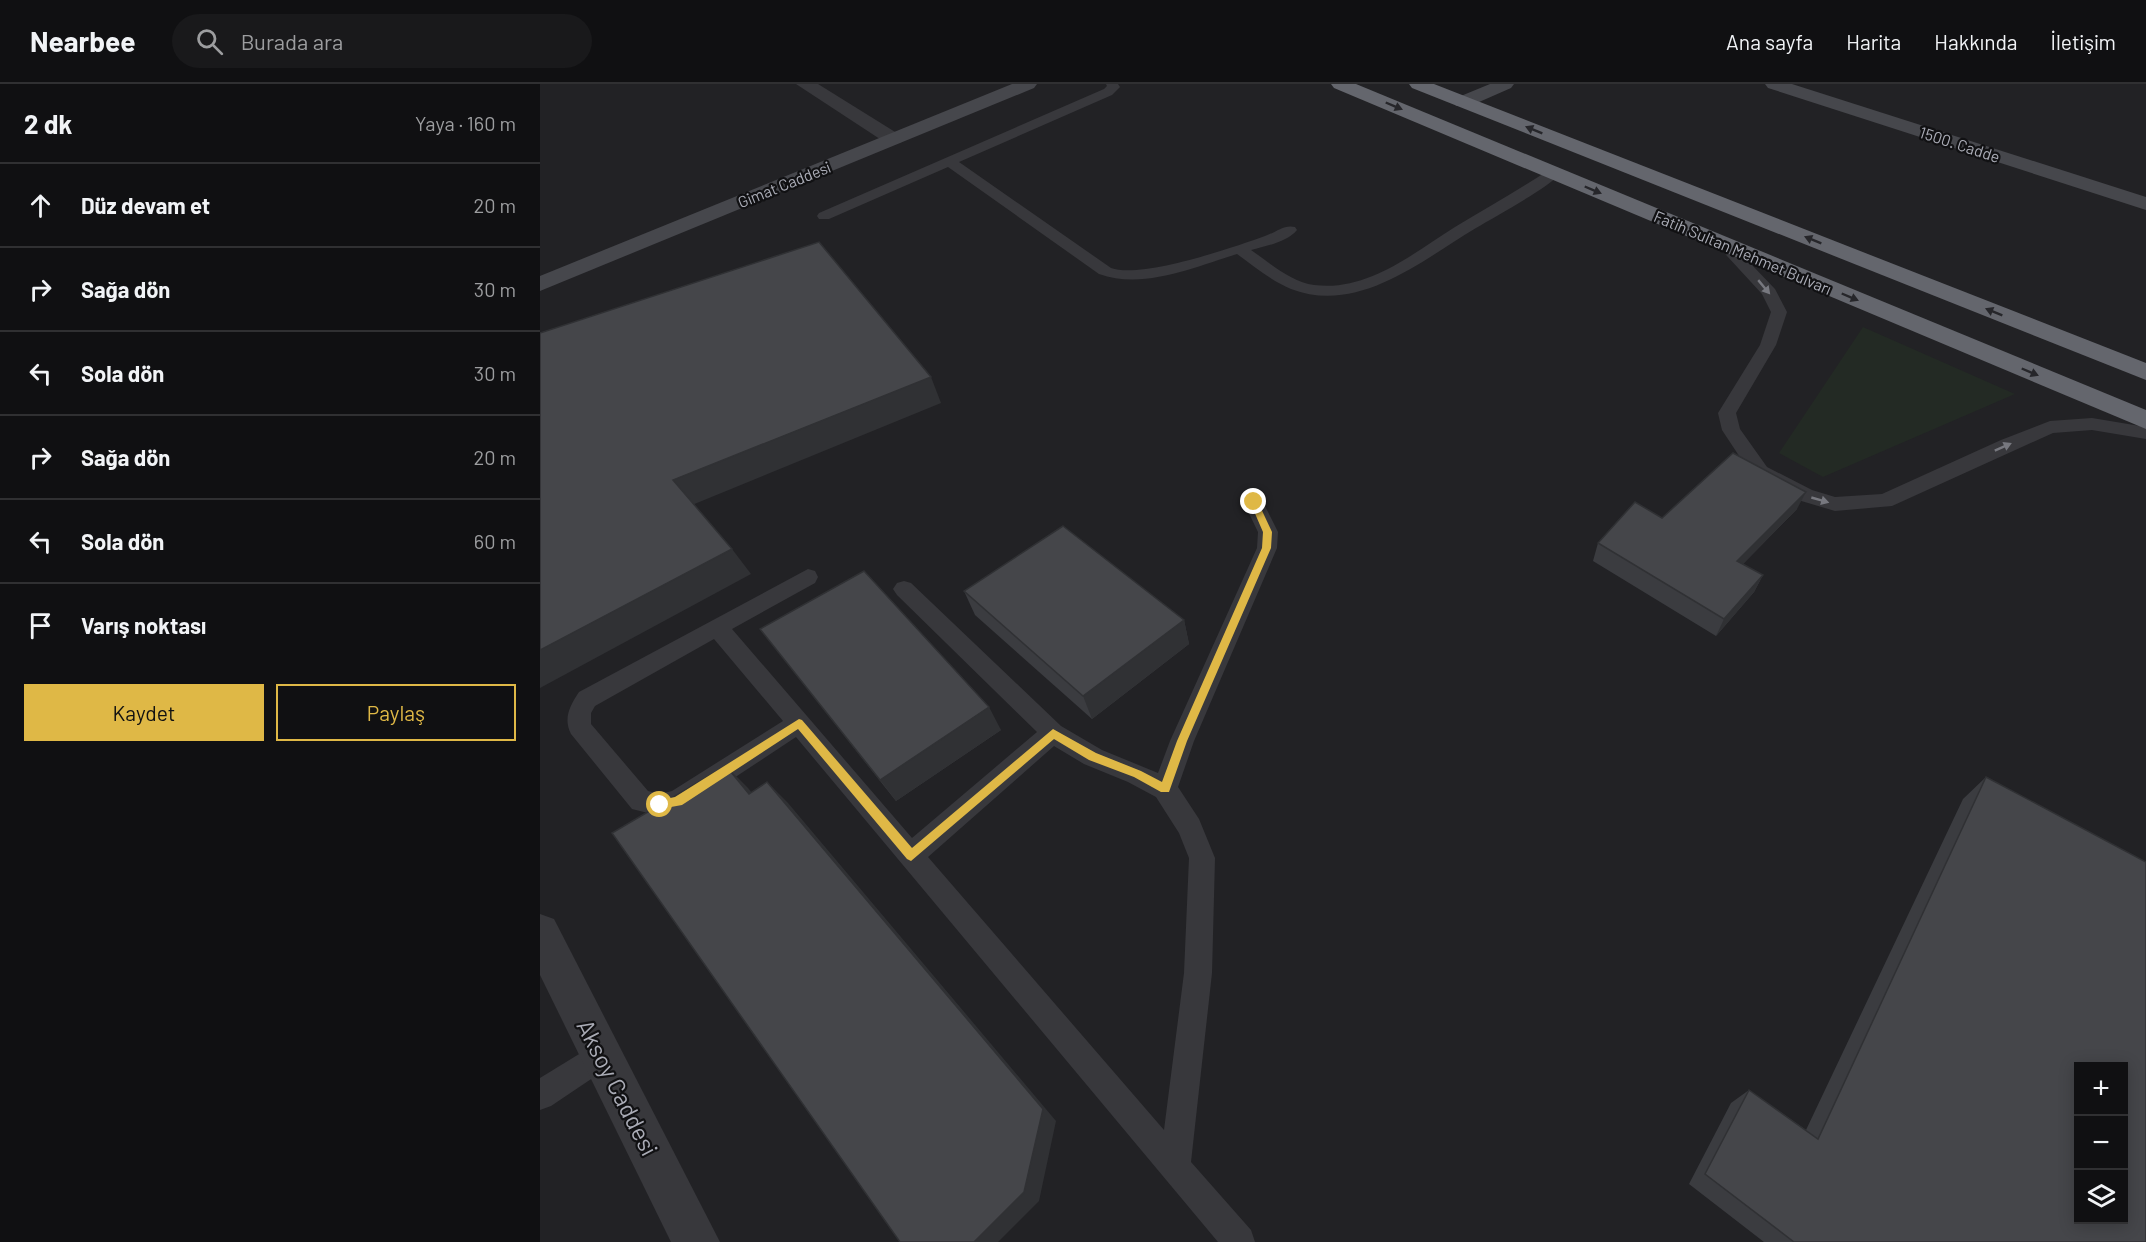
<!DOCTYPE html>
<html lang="tr">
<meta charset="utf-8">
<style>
body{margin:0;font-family:Barlow,sans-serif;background:#19191b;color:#f1f3f6}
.controls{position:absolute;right:18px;bottom:18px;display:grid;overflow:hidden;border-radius:0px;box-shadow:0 3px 15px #0003}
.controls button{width:54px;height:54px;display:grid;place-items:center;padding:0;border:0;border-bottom:2px solid #303032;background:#101012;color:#f1f3f6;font:30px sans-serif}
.stop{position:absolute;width:18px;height:18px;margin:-14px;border:4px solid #dfb846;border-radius:50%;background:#fff}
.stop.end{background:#dfb846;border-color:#fff;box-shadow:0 2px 6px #0008}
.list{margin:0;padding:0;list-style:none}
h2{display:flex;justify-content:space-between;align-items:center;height:78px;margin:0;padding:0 24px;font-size:26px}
h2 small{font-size:20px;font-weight:400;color:#9c9d9f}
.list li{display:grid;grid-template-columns:39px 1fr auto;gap:18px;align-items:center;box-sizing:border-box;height:84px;padding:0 24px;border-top:2px solid #303032}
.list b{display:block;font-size:22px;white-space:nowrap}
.list em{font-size:20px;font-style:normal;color:#9c9d9f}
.actions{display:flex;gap:12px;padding:18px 24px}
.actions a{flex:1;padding:14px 0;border:2px solid #dfb846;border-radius:0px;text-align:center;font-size:21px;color:#dfb846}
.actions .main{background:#dfb846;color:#111}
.icon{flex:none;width:33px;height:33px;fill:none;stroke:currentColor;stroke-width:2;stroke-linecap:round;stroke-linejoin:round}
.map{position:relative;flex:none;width:1606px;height:1158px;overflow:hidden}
header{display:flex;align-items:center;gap:36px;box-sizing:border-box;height:84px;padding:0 30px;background:#101012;border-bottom:2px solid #303032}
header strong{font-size:28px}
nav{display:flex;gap:33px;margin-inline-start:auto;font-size:21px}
.search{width:420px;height:54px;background:#19191b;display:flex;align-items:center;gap:15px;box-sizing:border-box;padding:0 21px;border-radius:33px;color:#9c9d9f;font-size:22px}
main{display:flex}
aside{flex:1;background:#101012}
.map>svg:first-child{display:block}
.built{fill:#222225;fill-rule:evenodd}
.green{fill:#232a24}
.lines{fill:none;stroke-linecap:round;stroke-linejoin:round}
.lane{fill:#38383c;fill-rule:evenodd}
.street{fill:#38383c;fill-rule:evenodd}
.secondary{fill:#46474c;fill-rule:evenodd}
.highway{fill:#64666d;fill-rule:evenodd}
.wall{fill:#3b3c40}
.shaded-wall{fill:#303134}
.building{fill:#45464a;stroke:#303134;stroke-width:1.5;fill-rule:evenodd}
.oneway{fill:#26262a}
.oneway2{fill:#77787f}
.route{fill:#dfb846}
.labels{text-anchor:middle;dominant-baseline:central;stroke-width:4.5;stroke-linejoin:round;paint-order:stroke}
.far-street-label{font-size:16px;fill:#aaacb6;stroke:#111113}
.near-street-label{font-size:24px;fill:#aaacb6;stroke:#111113}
</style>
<header>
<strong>Nearbee</strong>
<div class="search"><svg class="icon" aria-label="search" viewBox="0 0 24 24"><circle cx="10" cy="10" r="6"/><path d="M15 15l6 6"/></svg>Burada ara</div>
<nav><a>Ana sayfa</a><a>Harita</a><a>Hakkında</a><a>İletişim</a></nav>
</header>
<main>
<aside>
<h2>2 dk<small>Yaya · 160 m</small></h2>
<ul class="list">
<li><svg class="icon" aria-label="ahead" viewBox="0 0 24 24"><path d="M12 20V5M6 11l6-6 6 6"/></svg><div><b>Düz devam et</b></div><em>20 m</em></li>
<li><svg class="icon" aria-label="right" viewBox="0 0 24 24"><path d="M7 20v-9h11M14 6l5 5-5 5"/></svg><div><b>Sağa dön</b></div><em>30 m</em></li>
<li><svg class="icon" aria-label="left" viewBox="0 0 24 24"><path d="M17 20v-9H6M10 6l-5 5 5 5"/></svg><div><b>Sola dön</b></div><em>30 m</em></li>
<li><svg class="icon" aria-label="right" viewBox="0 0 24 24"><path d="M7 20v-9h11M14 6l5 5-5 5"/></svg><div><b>Sağa dön</b></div><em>20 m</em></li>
<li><svg class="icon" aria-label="left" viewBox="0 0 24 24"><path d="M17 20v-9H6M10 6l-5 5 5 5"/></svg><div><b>Sola dön</b></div><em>60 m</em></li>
<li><svg class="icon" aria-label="arrive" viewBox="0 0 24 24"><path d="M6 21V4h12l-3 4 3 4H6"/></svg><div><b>Varış noktası</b></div></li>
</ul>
<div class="actions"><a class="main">Kaydet</a><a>Paylaş</a></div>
</aside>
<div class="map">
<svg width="1606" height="1158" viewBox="0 0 1606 1158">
<rect width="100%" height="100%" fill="#161618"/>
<path class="built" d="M0 0H1606V1158H0ZM1538 982H1584V1136H1538Z"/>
<polygon class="green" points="1323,243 1475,310 1283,393 1239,369"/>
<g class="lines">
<g class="lane">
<path d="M566 0H578L580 3 572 11 419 78 571 184C601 195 692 164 725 152 735 149 744 140 755 143L757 146C747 158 726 162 711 166 730 179 751 198 774 201 828 208 873 169 915 143 947 124 978 106 1009 86H1019L1021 89C1008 104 956 132 936 144 882 176 819 231 751 205 731 197 714 182 697 170 654 183 604 206 559 190L408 83 289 135H279L277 132 279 129 564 5 567 2Z"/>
<polygon points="1184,155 1189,157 1235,205 1247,228 1236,261 1196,329 1200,345 1227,383 1272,406 1295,413 1342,410 1461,356 1510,337 1552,334 1606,343 1606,355 1552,346 1513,349 1352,422 1295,427 1258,416 1213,393 1182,346 1178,329 1220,261 1231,228 1222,210 1176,160"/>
<path d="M714 412 721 414 738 448 737 464 654 657 638 703 659 735 675 774 672 889 651 1078 711 1146 715 1158H678L256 653 147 725 120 732 92 725 31 650C23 634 30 622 39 608L268 485 275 487 278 493 275 499 192 545 372 754 497 648 357 511 353 505 357 499 364 497 371 499 521 642 562 666 618 689 630 657 717 464 718 448 704 419 707 414ZM174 555 243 637 132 707 120 710 108 707 51 640V629L55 622ZM514 662 544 680 588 698 616 713 639 749 649 774 644 889 624 1046 388 773Z"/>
<polygon points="62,956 72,961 77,971 72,981 11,1022 0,1026 0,994"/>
</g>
<g class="street">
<polygon points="256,0 278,0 360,51 363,55 360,59 346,59"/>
<polygon points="0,830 14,835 180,1158 131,1158 0,891"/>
</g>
<g class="secondary">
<polygon points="472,0 497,0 494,4 0,207 0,192"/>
<polygon points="950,0 974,0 971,4 930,22 916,22 914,18 916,14"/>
<polygon points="1225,0 1252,0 1606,113 1606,126 1228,4"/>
</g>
<g class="highway">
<polygon points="791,0 816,0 1606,326 1606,345 794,4"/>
<polygon points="869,0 894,0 1606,279 1606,296 872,4"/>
</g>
</g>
<g class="wall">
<polygon points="1257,425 1203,480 1223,491 1214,508 1176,552 1053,477 1058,459 1122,434"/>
<polygon points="424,507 644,536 649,560 552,635 435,531"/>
<polygon points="220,545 461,646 356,717"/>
<polygon points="1446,693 1606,1158 1224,1158 1149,1100 1191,1019 1209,1006 1266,1046 1423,715"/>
</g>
<g class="shaded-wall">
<polygon points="391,293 401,319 152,421 133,396"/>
<polygon points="1266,408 1257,425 1189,494 1197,477"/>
<polygon points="192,465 211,490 0,604 0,566"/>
<polygon points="1223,491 1214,508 1176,552 1184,535"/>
<polygon points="644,536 649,560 552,635 543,612"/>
<polygon points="449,623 461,646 356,717 340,696"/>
<polygon points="186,682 208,704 231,732 209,710"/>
<polygon points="227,698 248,719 516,1037 499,1117 458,1158 434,1158"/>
</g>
<g class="building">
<polygon points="279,158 391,293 133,396 192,465 0,566 0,249"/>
<polygon points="1193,369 1266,408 1197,477 1223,491 1184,535 1058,459 1095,418 1122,434"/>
<polygon points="523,442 644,536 543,612 424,507"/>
<polygon points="324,487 449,623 340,696 220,545"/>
<polygon points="186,682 209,710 227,698 503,1025 484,1108 434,1158 360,1158 72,749"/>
<path d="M1446 693 1606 778V1158H1254L1165 1090 1209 1006 1278 1055ZM1539 982H1584V1136H1539Z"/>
</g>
<defs><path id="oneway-solid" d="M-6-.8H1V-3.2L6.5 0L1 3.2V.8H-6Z" transform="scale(1.5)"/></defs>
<g class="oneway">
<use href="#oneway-solid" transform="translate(854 22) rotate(23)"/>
<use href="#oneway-solid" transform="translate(994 46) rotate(-158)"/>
<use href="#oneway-solid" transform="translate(1053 106) rotate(23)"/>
<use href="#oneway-solid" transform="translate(1273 156) rotate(-158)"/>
<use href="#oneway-solid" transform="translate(1310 213) rotate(23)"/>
<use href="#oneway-solid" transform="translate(1454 228) rotate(-158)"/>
<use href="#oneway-solid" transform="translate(1490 288) rotate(23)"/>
</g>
<g class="oneway2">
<use href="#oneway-solid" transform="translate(1224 203) rotate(50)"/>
<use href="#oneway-solid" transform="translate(1463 363) rotate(-24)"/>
<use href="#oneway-solid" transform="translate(1280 416) rotate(16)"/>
</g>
<polygon class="route" points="711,416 717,416 732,448 731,464 647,657 629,708 621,708 594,693 549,676 514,655 371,777 367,775 258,645 142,721 120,725 116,724 116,717 135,713 259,635 262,636 372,764 513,645 556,669 601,687 622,698 637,657 722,464 723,448 710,418"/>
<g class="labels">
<g class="far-street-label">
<text transform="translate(1420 60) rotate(18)">1500. Cadde</text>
<text transform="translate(244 100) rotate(-22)">Gimat Caddesi</text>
<text transform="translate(1203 168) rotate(23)">Fatih Sultan Mehmet Bulvarı</text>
</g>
<g class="near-street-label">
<text transform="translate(78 1003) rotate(63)">Aksoy Caddesi</text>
</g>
</g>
</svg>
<div class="controls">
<button>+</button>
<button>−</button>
<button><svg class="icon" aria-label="layers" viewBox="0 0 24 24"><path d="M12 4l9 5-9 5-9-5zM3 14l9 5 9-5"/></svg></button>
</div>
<div class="stop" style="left:120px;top:721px"></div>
<div class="stop end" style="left:714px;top:418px"></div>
</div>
</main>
